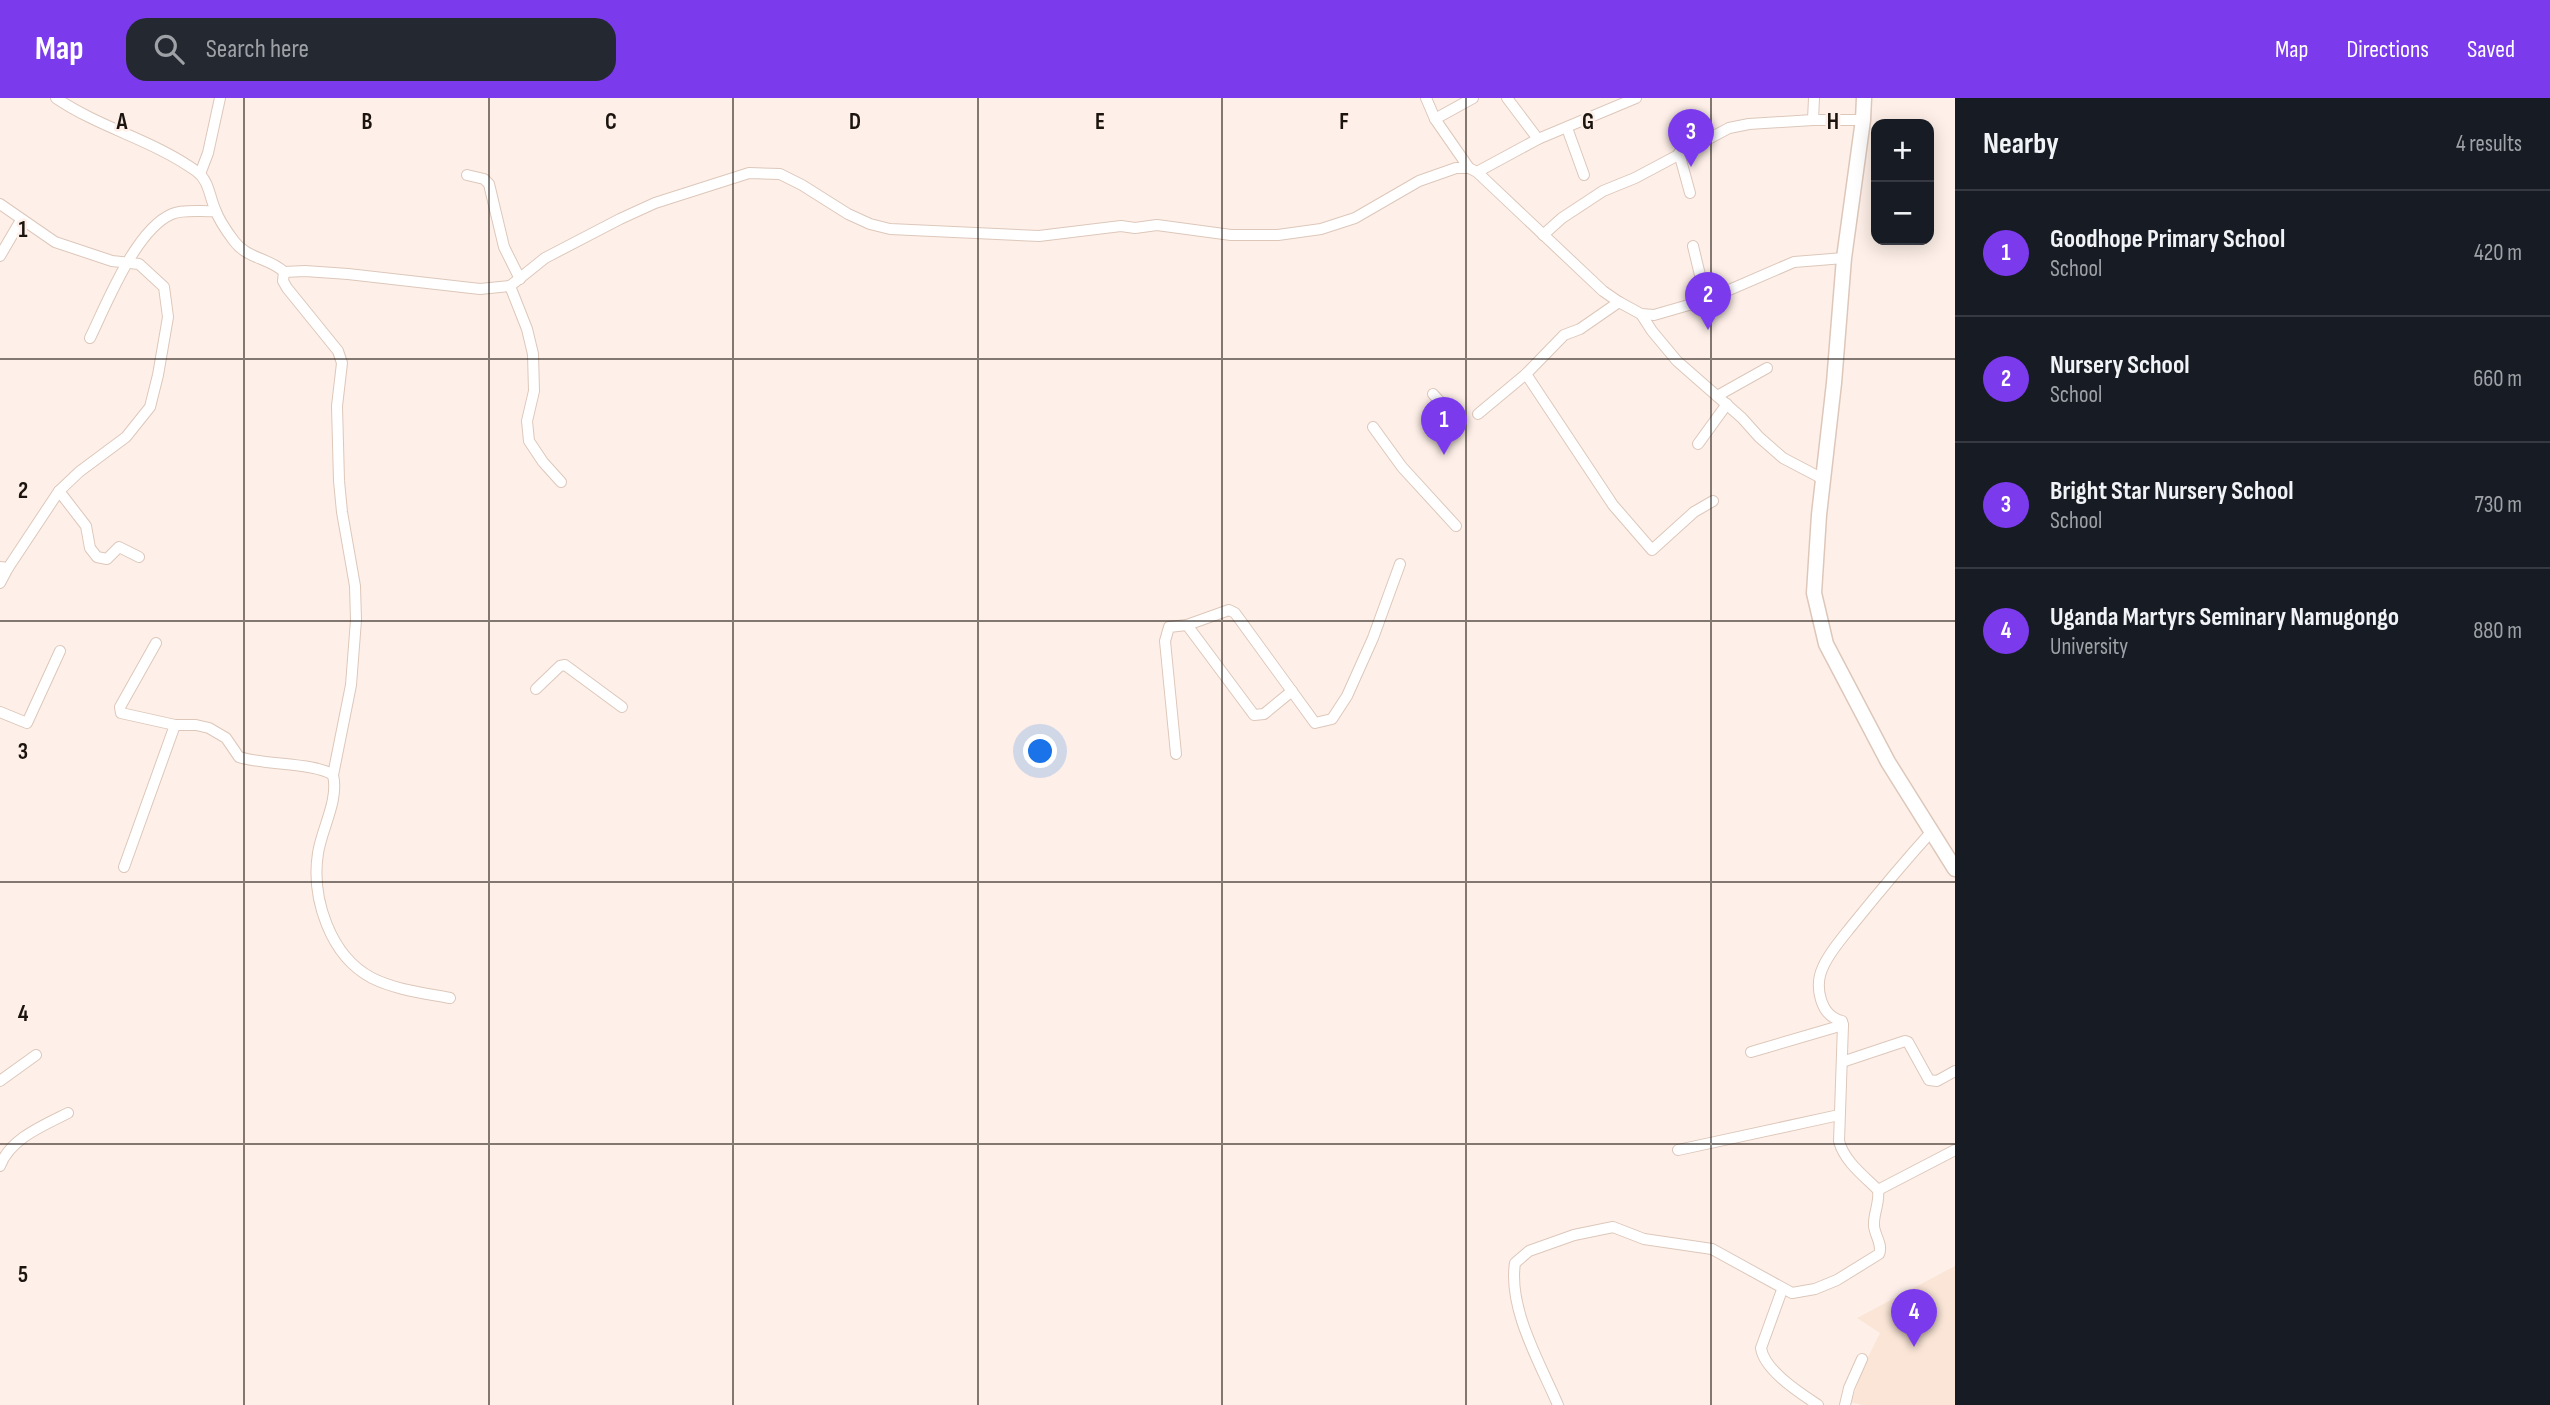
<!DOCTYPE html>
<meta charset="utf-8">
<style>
body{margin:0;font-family:"Sofia Sans Condensed",sans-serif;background:#242831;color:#f1f3f6}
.controls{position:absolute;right:21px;top:21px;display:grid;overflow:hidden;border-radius:14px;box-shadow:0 4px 18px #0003}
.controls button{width:63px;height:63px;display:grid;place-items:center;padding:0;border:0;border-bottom:2px solid #363941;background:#171b24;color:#f1f3f6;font:35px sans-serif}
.you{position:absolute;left:1041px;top:654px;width:24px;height:24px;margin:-18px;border:5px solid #fff;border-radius:50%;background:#1a73e8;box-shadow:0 0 0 10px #1a73e833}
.badge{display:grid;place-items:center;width:46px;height:46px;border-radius:50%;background:#7c3aed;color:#fff;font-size:23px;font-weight:700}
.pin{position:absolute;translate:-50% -58px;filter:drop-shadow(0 2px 4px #0008)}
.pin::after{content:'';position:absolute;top:37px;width:24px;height:21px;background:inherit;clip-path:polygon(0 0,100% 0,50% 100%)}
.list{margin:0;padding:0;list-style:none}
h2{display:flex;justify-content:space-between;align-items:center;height:91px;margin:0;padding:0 28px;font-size:30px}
h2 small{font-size:23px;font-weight:400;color:#9ea1a6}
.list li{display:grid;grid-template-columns:46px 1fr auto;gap:21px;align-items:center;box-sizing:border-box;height:126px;padding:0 28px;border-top:2px solid #363941}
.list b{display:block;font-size:26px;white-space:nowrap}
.list p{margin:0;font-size:23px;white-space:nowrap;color:#9ea1a6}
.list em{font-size:23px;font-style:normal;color:#9ea1a6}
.icon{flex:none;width:38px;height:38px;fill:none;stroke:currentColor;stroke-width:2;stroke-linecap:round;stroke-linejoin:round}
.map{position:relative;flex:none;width:1955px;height:1307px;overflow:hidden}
header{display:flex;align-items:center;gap:42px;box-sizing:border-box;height:98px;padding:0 35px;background:#7c3aed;color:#fff}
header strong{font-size:33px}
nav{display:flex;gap:38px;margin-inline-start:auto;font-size:24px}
.search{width:490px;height:63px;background:#242831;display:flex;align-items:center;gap:18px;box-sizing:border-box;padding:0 24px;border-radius:21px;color:#9ea1a6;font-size:26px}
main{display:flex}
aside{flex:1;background:#171b24}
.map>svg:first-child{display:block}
.education{fill:#fae5d6}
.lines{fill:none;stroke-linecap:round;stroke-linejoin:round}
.minor-casing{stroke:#ddc7ba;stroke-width:12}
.secondary-casing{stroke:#ddc7ba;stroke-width:17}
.minor{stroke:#fff;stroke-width:10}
.secondary{stroke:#fff;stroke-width:14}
.grid{fill:none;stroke:#1b140f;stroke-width:2;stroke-opacity:0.55}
.grid-label{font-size:23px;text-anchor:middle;font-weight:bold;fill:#1b140f;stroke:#fef0e8;stroke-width:5;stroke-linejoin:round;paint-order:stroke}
</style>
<header>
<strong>Map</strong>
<div class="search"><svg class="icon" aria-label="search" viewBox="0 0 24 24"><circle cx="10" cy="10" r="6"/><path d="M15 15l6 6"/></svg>Search here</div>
<nav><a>Map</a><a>Directions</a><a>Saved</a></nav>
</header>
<main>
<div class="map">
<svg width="1955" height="1307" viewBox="0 0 1955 1307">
<rect width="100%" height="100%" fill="#fef0e8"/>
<polygon class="education" points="1955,1168 1955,1307 1862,1307 1851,1304 1866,1263 1880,1235 1857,1220"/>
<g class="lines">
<defs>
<g id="minor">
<path d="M56 0C100 30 153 42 196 73 209 82 209 97 215 111 218 120 228 135 234 143 247 161 270 160 284 174L305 173 348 176 480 191 510 188 545 160 620 121 655 105 749 75 780 76 802 87 848 116 870 126 890 131 1039 138 1121 128 1135 130 1157 127 1231 137H1278L1321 131 1355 120 1419 83 1456 70H1469"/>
<polyline points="1426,0 1435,21 1469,70 1477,74 1603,193 1619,204 1641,216 1654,217 1706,202 1794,164 1844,160"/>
<polyline points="1507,0 1538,41"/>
<polyline points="1435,21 1473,0"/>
<polyline points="1813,22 1814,0"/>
<polyline points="1567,30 1584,77"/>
<polyline points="1679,55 1690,95"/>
<polyline points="1477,74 1538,41 1636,0"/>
<polyline points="200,76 208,55 220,0"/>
<polyline points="467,77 484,81 489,86 504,149 520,181"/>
<polyline points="0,106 55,144 112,163 139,166 164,189 168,219 158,277 150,309 126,339 79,374 59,393 8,470 0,469"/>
<polyline points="1543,137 1562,120 1603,93 1635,80 1729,30 1749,26 1813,22 1863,22"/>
<polyline points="1693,148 1706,202"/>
<polyline points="0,158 21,122"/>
<path d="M284 174 283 183 287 190 338 253 342 265 337 308 339 383 342 414 355 488 356 522 351 587 333 677C339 702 322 730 318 755 311 800 330 858 372 880 396 892 424 895 450 900"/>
<polyline points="510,188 527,231 533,256 534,293 527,323 529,343 543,364 561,384"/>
<polyline points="1641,216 1652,233 1677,263 1742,320 1759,339 1783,360 1823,381"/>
<path d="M90 240C107 205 136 131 172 116 183 111 203 114 215 113"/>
<polyline points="1526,276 1613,407 1652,452 1694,414 1713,403"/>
<polyline points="1433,296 1459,325"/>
<polyline points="1717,298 1767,270"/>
<polyline points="1478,316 1526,276 1564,237 1580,231 1619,204"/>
<polyline points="1373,329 1402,369 1456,428"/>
<polyline points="1698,346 1727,306"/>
<polyline points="59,393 86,428 90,450 97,459 107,461 119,449 139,459"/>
<polyline points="0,485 8,470"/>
<polyline points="1187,527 1254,617 1264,616 1292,593"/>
<path d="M156 545 120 609 121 615 175 627H196L209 630 226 640 239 659C263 667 317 665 333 677"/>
<polyline points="536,591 560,568 565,567 622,609"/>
<polyline points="0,614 27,625 60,553"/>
<polyline points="1176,656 1165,543 1169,529 1187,527 1229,512 1235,515 1315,625 1332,621 1347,598 1373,540 1400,466"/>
<polyline points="124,769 175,627"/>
<polyline points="1751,954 1843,927"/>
<polyline points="1842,964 1905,943 1908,944 1929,982 1937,983 1955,973"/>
<polyline points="0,983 36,957"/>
<polyline points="1678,1052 1839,1017"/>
<path d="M0 1068C10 1041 42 1028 68 1015"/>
<polyline points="1878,1092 1955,1052"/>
<path d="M1782 1192 1761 1250C1764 1272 1800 1295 1818 1307"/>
<path d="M1558 1307C1540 1265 1508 1211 1515 1165L1529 1153 1574 1137 1613 1129 1644 1141 1712 1151 1792 1195 1815 1191 1837 1182 1879 1156C1883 1147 1875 1138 1874 1128 1873 1116 1880 1105 1878 1092 1864 1078 1844 1063 1839 1043L1843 927 1842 923C1820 918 1814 888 1823 869 1830 853 1843 839 1854 825 1879 794 1905 763 1932 733"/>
<polyline points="1845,1307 1849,1290 1862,1261"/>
</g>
<polyline id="secondary" points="1864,0 1863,22 1844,160 1834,285 1819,417 1814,495 1826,546 1888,664 1955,771"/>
</defs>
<use href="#minor" class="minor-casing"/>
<use href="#secondary" class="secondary-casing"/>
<use href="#minor" class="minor"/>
<use href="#secondary" class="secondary"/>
</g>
<path class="grid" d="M244 0V1307M489 0V1307M733 0V1307M978 0V1307M1222 0V1307M1466 0V1307M1711 0V1307M0 261H1955M0 523H1955M0 784H1955M0 1046H1955"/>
<g class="grid-label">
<text x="122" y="31">A</text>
<text x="367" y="31">B</text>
<text x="611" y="31">C</text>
<text x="855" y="31">D</text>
<text x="1100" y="31">E</text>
<text x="1344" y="31">F</text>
<text x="1588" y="31">G</text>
<text x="1833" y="31">H</text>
<text x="23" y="139">1</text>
<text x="23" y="400">2</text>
<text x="23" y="661">3</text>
<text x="23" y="923">4</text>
<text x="23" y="1184">5</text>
</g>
</svg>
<div class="controls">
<button>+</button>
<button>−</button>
</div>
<div class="you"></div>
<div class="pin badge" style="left:1444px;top:357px">1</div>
<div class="pin badge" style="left:1708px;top:232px">2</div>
<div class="pin badge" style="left:1691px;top:69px">3</div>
<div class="pin badge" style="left:1914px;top:1249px">4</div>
</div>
<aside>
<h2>Nearby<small>4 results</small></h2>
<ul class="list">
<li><span class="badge">1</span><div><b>Goodhope Primary School</b><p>School</p></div><em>420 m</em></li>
<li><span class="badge">2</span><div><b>Nursery School</b><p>School</p></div><em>660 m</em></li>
<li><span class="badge">3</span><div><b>Bright Star Nursery School</b><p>School</p></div><em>730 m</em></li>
<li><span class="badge">4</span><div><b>Uganda Martyrs Seminary Namugongo</b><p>University</p></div><em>880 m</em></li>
</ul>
</aside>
</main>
